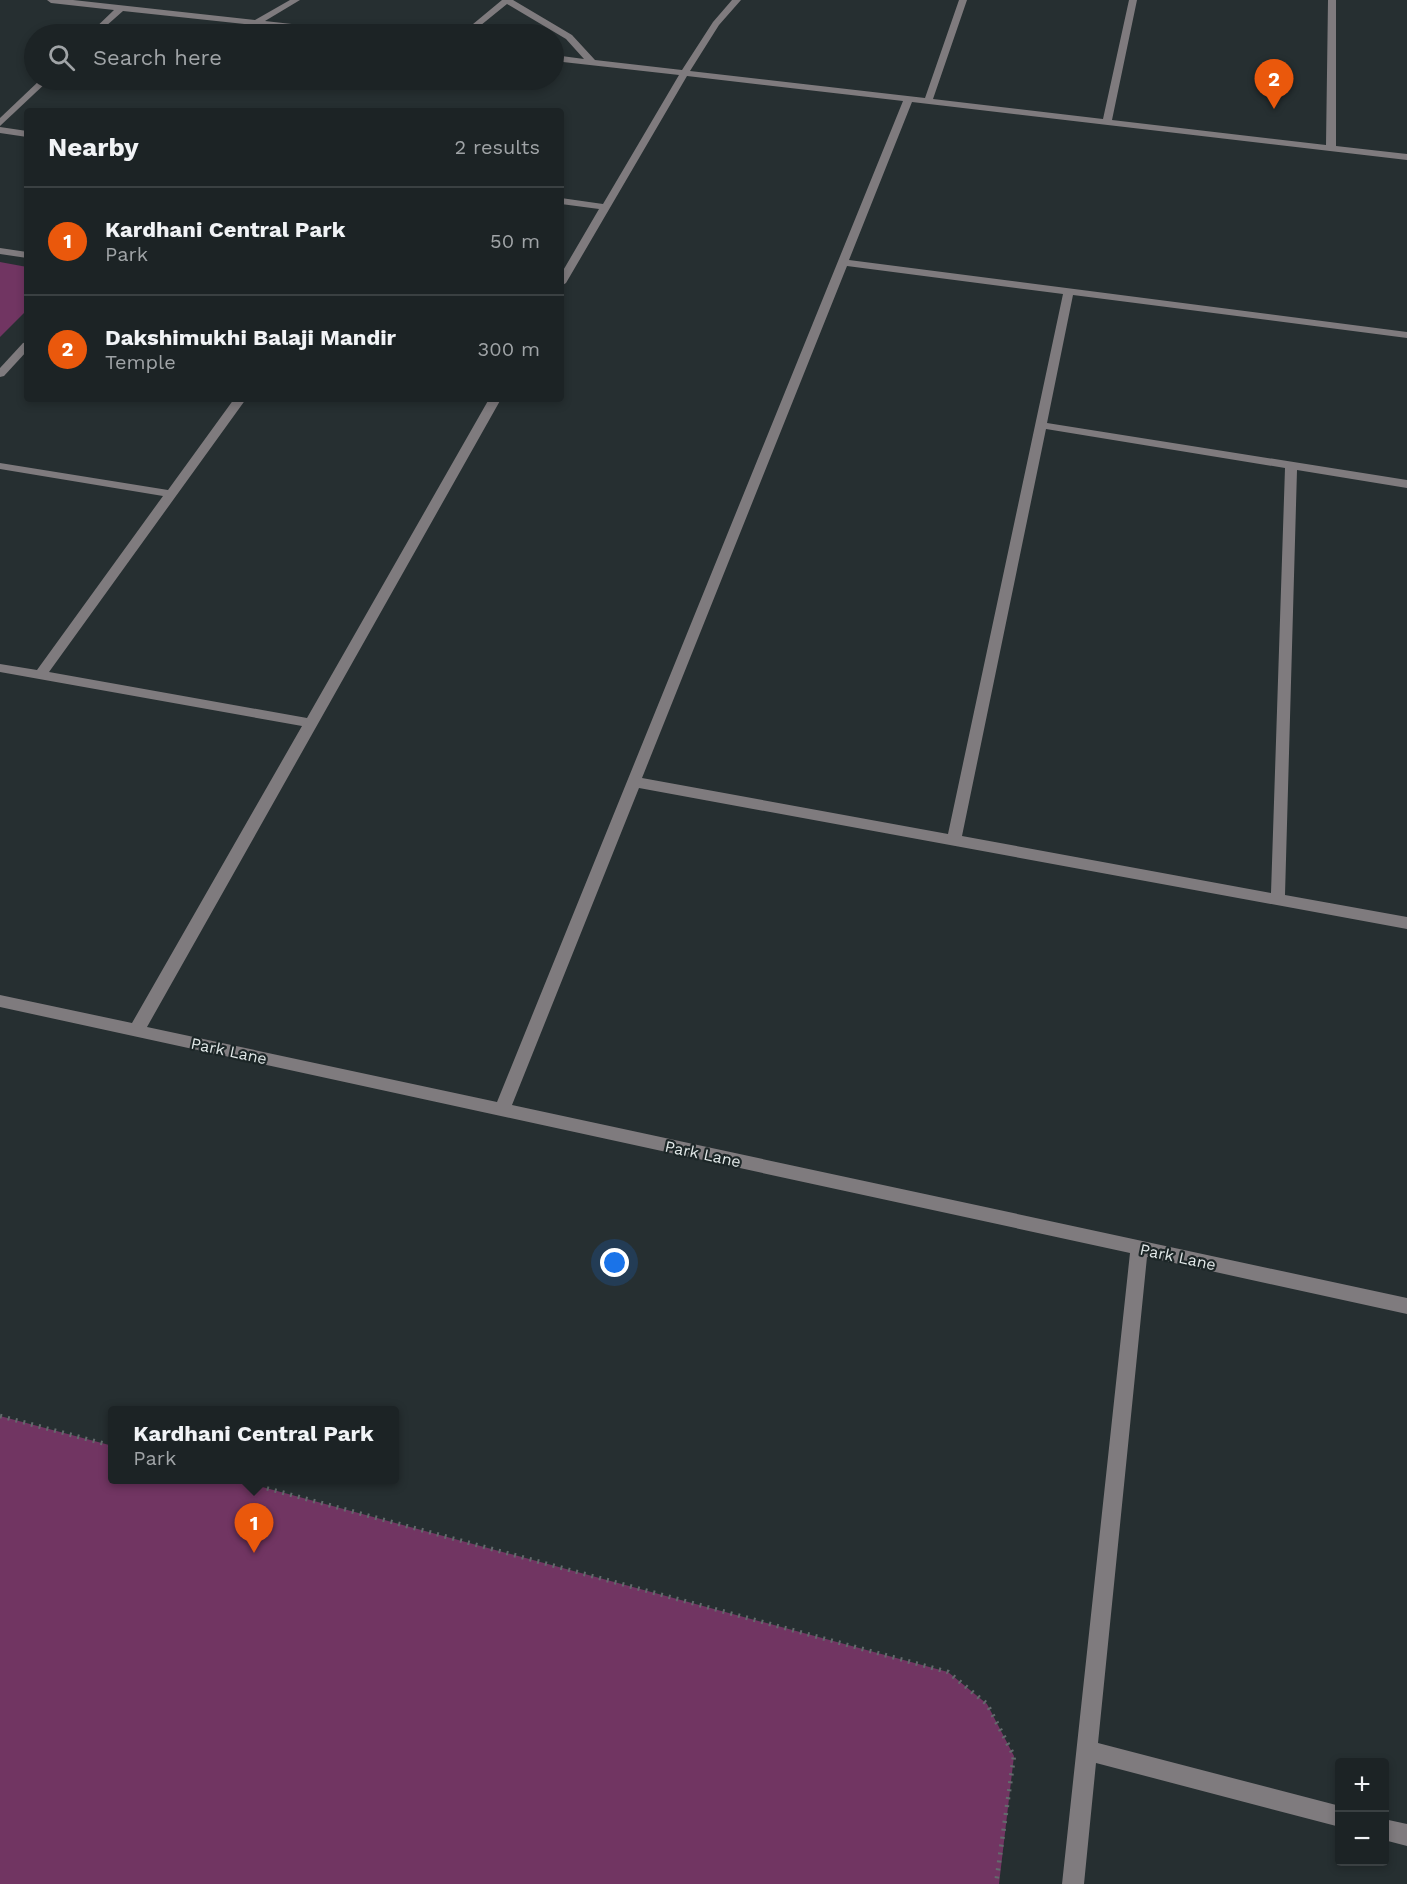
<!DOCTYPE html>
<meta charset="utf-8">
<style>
body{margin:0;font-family:"Work Sans",sans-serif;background:#252b2d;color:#f1f3f6}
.controls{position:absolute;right:18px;bottom:18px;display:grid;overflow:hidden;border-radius:6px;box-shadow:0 3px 9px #0003}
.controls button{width:54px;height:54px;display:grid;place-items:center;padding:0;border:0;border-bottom:2px solid #3a4042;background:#1c2325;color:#f1f3f6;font:30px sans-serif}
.you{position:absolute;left:615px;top:1263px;width:21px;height:21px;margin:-15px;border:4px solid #fff;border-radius:50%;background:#1a73e8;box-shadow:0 0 0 9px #1a73e833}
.badge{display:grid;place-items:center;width:39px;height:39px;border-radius:50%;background:#ea580c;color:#fff;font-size:20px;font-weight:700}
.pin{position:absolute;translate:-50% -50px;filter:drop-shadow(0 2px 3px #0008)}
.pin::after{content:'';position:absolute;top:32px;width:21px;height:18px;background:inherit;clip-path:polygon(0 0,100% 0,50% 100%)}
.popup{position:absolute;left:108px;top:1406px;width:291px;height:78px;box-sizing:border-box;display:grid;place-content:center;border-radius:6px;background:#1c2325;filter:drop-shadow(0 2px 4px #0005);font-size:20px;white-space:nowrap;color:#a0a4a7}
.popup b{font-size:22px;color:#f1f3f6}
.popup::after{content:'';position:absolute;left:50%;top:100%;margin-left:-12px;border:12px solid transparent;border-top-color:#1c2325}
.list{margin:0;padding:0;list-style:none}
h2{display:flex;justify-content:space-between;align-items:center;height:78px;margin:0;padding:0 24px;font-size:26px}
h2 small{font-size:20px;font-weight:400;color:#a0a4a7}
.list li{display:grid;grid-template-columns:39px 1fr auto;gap:18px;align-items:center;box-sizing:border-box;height:108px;padding:0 24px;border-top:2px solid #3a4042}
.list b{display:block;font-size:22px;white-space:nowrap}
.list p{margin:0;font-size:20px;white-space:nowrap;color:#a0a4a7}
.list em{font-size:20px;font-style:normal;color:#a0a4a7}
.icon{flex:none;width:33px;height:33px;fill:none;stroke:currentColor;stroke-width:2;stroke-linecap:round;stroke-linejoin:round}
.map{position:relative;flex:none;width:1407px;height:1884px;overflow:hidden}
.search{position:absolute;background:#1c2325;box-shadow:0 3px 9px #0003;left:24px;top:24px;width:540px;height:66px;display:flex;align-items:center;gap:15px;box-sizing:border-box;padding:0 21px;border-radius:33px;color:#a0a4a7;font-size:22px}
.panel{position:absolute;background:#1c2325;box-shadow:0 3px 9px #0003;left:24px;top:108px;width:540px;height:294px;border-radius:6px}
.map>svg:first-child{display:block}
.green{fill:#713562}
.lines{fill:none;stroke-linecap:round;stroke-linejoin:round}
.path{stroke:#636b6d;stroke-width:4.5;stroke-dasharray:2 6;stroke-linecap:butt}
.minor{fill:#7f7b7e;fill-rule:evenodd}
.labels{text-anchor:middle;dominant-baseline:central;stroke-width:4.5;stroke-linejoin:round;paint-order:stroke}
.street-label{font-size:16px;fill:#e2e9e9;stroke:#1c2627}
</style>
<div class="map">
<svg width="1407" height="1884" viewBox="0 0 1407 1884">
<rect width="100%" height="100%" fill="#262f31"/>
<g class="green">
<polygon points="0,262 27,267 27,310 0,337"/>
<polygon points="0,1416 113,1446 113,1480 236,1480 948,1672 987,1704 1014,1756 999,1884 0,1884"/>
</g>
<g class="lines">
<g class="path">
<polyline points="0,1416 113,1446"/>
<polyline points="236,1480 948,1672 987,1704 1014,1756 996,1884"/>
</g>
<g class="minor">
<polygon points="47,0 73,0 255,20 290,0 300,0 265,21 354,31 358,34 336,34 123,11 97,34 89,34 114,10 51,3"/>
<path d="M502 0H513L572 35 595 60 682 70 713 22 732 0H741L719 25 690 71 925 98 959 0H967L933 99 1103 119 1129 0H1137L1112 120 1326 145 1328 0H1336V146L1407 154V160L912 102 849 260 1407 332V338L1073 295 1047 423 1407 480V488L1297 470 1285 895 1407 917V929L639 788 512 1105 1407 1298V1314L1147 1257 1098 1743 1340 1806V1827L1096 1763 1084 1884H1062L1130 1253 0 1007V995L132 1023 302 726 0 672V664L37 670 163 496 0 469V463L168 490 234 399H246L49 672 307 718 489 399H501L147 1027 497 1102 903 101 687 76 566 283 561 286V274L599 209 561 204V198L603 204 679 75 554 61V55L584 59 566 39 507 4 470 34H461ZM847 266 1063 294 948 834 642 778ZM1046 429 1285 468 1271 893 962 836Z"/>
<polygon points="40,80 49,80 0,126 0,118"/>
<polygon points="0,127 27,131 27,137 0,133"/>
<polygon points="0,248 27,252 27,258 0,254"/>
<polygon points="27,342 27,351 4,376 0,377 0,368 23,343"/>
<polygon points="1384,1819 1407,1824 1407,1846 1384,1840"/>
</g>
</g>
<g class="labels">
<g class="street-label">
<text transform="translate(229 1051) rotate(12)">Park Lane</text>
<text transform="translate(703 1154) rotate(12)">Park Lane</text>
<text transform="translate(1178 1257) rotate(12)">Park Lane</text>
</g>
</g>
</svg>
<div class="controls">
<button>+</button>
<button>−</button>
</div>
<div class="you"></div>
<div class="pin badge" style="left:254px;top:1553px">1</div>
<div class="popup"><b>Kardhani Central Park</b>Park</div>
<div class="pin badge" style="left:1274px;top:109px">2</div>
<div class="search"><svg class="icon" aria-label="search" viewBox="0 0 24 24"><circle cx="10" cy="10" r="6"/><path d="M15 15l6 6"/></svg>Search here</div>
<section class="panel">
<h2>Nearby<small>2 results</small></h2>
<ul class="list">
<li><span class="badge">1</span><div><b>Kardhani Central Park</b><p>Park</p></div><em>50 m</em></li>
<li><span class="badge">2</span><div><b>Dakshimukhi Balaji Mandir</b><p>Temple</p></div><em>300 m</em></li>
</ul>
</section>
</div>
